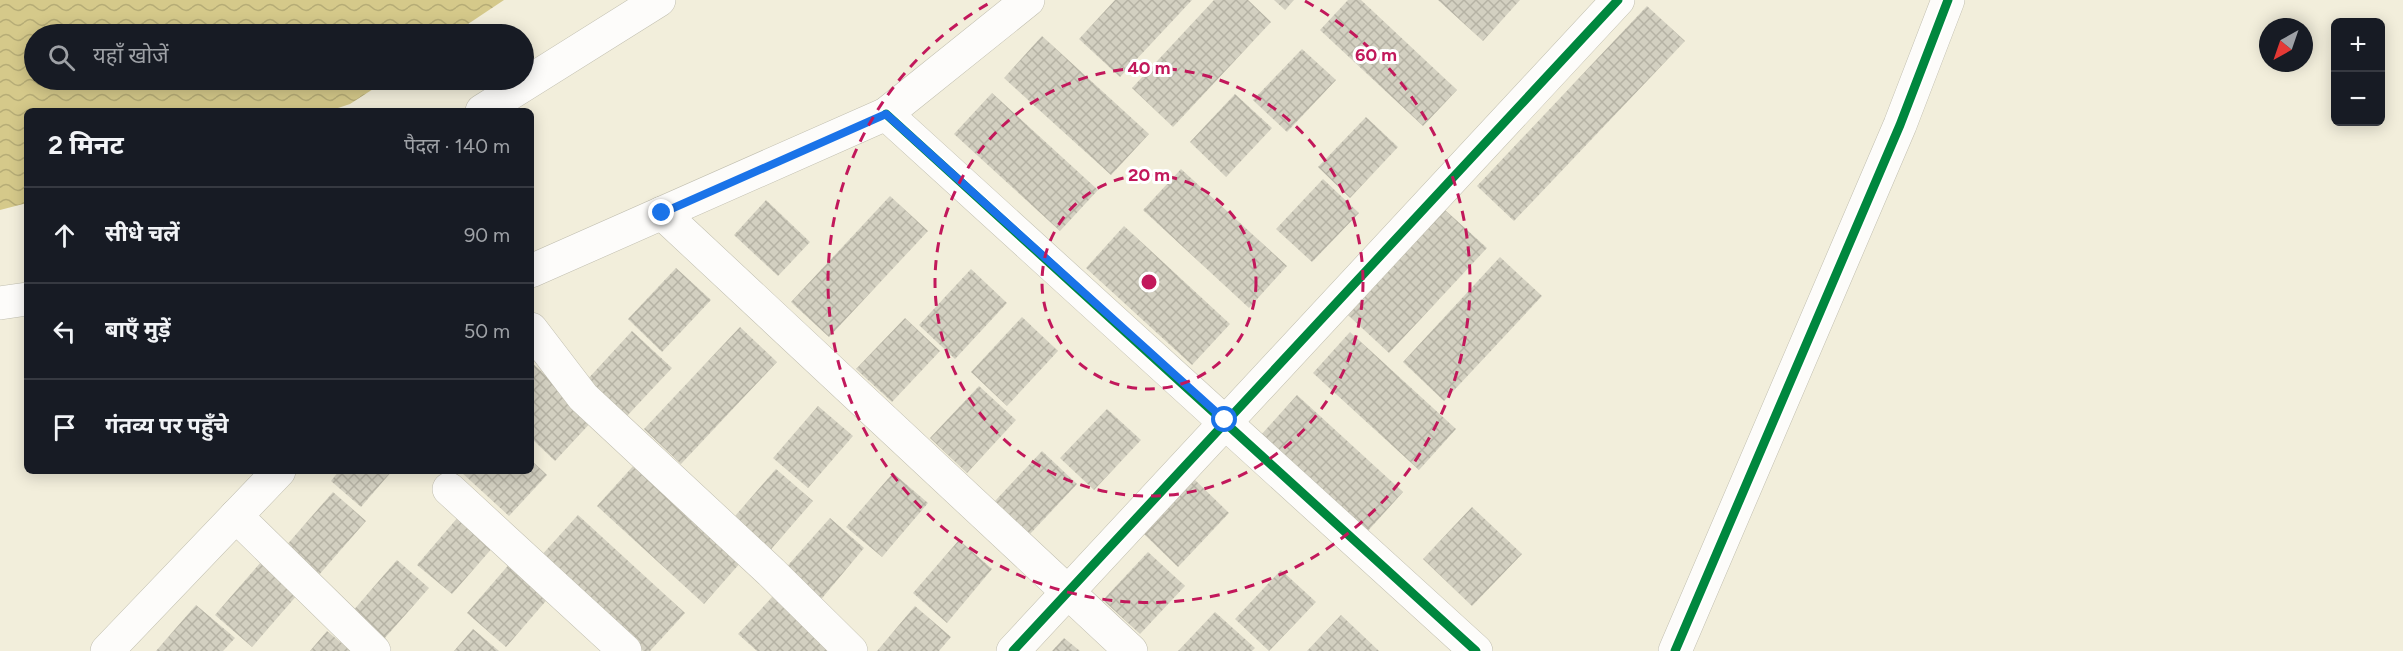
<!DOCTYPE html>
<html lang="hi">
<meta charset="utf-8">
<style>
body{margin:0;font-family:Figtree,"Noto Sans Devanagari",sans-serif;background:#242831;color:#f1f3f6}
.controls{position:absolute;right:18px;top:18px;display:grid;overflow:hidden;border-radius:9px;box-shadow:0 3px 15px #0003}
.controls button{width:54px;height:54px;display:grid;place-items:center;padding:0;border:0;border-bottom:2px solid #363941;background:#171b24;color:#f1f3f6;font:30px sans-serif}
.compass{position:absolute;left:2259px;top:18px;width:54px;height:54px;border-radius:50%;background:#171b24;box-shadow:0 3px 15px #0003;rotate:220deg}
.stop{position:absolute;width:18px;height:18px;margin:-14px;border:4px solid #1a73e8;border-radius:50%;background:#fff}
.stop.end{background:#1a73e8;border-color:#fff;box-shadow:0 2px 6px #0008}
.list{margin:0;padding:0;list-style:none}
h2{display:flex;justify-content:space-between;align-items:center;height:78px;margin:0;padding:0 24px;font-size:26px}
h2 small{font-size:20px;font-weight:400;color:#9ea1a6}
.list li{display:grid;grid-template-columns:39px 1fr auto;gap:18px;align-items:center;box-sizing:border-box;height:96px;padding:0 24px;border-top:2px solid #363941}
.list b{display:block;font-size:22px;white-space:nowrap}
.list em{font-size:20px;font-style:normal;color:#9ea1a6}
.icon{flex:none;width:33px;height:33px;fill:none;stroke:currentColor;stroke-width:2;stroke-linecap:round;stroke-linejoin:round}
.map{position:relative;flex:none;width:2403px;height:651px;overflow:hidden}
.search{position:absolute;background:#171b24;box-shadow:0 3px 15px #0003;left:24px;top:24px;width:510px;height:66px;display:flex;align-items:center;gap:15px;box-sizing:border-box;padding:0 21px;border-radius:33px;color:#9ea1a6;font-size:22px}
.panel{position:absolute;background:#171b24;box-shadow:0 3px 15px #0003;left:24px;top:108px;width:510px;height:366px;border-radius:9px}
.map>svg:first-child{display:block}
.water{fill:url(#water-waves)}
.building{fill:url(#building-cross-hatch)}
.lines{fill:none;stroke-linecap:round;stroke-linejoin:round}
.minor-casing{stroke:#c0beaf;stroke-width:34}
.minor{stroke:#fdfcfa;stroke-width:33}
.cycleway-casing{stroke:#fff;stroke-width:13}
.cycleway{stroke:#00873e;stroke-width:9}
.route{stroke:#1a73e8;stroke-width:8}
.ring{fill:none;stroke:#c2185b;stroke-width:3;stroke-dasharray:10 8}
.centre{fill:#c2185b;stroke:#fff;stroke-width:3}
.ring-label{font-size:18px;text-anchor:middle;font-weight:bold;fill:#c2185b;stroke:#fff;stroke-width:6;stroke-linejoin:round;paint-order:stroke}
</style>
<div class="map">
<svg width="2403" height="651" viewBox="0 0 2403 651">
<defs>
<pattern id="water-waves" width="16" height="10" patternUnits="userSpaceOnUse" patternTransform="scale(1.5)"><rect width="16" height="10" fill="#d5c98a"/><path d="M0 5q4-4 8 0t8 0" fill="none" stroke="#b6ac76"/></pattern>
<pattern id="building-cross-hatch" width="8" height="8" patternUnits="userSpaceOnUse" patternTransform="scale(1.5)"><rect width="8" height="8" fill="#d3d0c1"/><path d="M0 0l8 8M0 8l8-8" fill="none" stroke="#b5b2a4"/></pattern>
</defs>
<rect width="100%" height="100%" fill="#f2eedb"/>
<polygon class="water" points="0,0 504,0 453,34 34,34 34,80 387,80 350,104 329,111 27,111 27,203 0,210"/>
<g class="building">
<polygon points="1115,0 1192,0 1120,77 1079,39"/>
<polygon points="1214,0 1248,0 1271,22 1173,127 1132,88"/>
<polygon points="1274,0 1294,0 1285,10"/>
<polygon points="1348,0 1361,0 1457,90 1423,126 1320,30"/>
<polygon points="1438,0 1520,0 1483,41"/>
<polygon points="1647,6 1685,41 1514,221 1477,186"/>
<polygon points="1042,36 1149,134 1111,175 1004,78"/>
<polygon points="1302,49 1336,80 1287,132 1253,100"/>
<polygon points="992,93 1098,190 1060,231 954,134"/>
<polygon points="1235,94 1272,128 1226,177 1190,142"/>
<polygon points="1366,117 1398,147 1350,198 1318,167"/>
<polygon points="1181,169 1287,266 1249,308 1143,210"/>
<polygon points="1323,179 1359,213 1312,262 1276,229"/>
<polygon points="890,196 928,231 829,337 791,302"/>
<polygon points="766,200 810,242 778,276 734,235"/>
<polygon points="1445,210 1487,248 1389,353 1348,315"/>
<polygon points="1124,226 1230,324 1192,365 1086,268"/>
<polygon points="1500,257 1542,296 1444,401 1403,362"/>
<polygon points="676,268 711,300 662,352 628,319"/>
<polygon points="971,269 1007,303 955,359 919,325"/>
<polygon points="1022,317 1058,351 1007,406 971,372"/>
<polygon points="905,318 940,351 892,402 856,369"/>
<polygon points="740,327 777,362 681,464 644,429"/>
<polygon points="632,331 672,368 625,418 586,381"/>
<polygon points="1350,332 1456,429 1419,470 1313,373"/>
<polygon points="531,362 594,419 555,461 531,438"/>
<polygon points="979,386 1016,420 967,473 930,438"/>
<polygon points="1297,395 1403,492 1366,533 1260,436"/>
<polygon points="818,406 853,436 808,488 773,458"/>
<polygon points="1107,409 1141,440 1094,490 1060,458"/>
<polygon points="1042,451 1077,484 1030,534 995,501"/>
<polygon points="531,460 547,475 509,516 460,471 531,471"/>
<polygon points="635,464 741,562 704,604 597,506"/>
<polygon points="776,469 813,501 766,555 729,523"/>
<polygon points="339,471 392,471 361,507 331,481"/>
<polygon points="893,473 928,503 882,557 846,527"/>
<polygon points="1194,479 1229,513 1178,567 1143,533"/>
<polygon points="333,492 366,521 318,576 285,547"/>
<polygon points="1472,507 1522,554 1472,606 1423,559"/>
<polygon points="578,515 685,613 650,651 643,651 540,557"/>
<polygon points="459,516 494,546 452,594 417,565"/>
<polygon points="830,518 864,548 818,603 782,572"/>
<polygon points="959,540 992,569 947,623 913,593"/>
<polygon points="1148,552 1185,586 1140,634 1103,600"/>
<polygon points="397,560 429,588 384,639 352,612"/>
<polygon points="512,561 551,595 506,647 467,613"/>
<polygon points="261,562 298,594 252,647 215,615"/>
<polygon points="1281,570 1316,602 1269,651 1235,619"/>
<polygon points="776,593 840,651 757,651 738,634"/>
<polygon points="196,605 235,638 223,651 156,651"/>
<polygon points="915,606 951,637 939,651 877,651"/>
<polygon points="1215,612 1255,648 1252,651 1178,651"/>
<polygon points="1341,615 1379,651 1307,651"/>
<polygon points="473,629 499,651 454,651"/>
<polygon points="327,631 351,651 310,651"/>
<polygon points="1064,638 1080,651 1052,651"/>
</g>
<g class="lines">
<defs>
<g id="minor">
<polyline points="482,111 659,0"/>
<polyline points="886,114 1476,651"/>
<polyline points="662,213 1131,651"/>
<polyline points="531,271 886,114 1028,0"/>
<polyline points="0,303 27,299"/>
<polyline points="531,329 583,397 771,572 851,651"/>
<polyline points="449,489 625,651"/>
<polyline points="236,516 374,651"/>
<polyline points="107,651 279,471"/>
<polyline points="1013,651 1618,0"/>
<polyline points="1675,651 1900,125 1948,0"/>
</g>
</defs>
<use href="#minor" class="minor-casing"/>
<use href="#minor" class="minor"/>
<defs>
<g id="cycleway">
<polyline points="886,114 1476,651"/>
<polyline points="1013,651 1618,0"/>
<polyline points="1675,651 1900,125 1948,0"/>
</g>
</defs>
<use href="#cycleway" class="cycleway-casing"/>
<use href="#cycleway" class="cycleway"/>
</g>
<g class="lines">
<polyline class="route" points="662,213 886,114 1225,420"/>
</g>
<g class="ring">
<circle cx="1149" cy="282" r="107"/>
<circle cx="1149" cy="282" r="214"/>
<path d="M1305 1A321 321 0 1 1 993 1"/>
</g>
<circle cx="1149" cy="282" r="9" class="centre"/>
<g class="ring-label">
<text x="1376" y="61">60 m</text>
<text x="1149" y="74">40 m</text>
<text x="1149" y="181">20 m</text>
</g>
</svg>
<div class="controls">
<button>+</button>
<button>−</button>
</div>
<svg class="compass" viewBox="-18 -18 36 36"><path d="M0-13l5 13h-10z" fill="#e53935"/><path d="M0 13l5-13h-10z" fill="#9ea1a6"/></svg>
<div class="stop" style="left:1225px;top:420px"></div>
<div class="stop end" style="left:662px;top:213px"></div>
<div class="search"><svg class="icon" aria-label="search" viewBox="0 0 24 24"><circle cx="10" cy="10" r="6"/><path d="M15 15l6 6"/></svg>यहाँ खोजें</div>
<section class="panel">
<h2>2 मिनट<small>पैदल · 140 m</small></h2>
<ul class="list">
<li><svg class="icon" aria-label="ahead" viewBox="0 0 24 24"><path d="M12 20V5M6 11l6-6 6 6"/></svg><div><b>सीधे चलें</b></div><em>90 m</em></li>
<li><svg class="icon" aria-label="left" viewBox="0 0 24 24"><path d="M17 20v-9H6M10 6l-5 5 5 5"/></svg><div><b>बाएँ मुड़ें</b></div><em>50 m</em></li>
<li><svg class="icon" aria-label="arrive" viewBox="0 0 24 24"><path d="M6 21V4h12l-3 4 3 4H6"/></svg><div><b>गंतव्य पर पहुँचे</b></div></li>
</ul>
</section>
</div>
